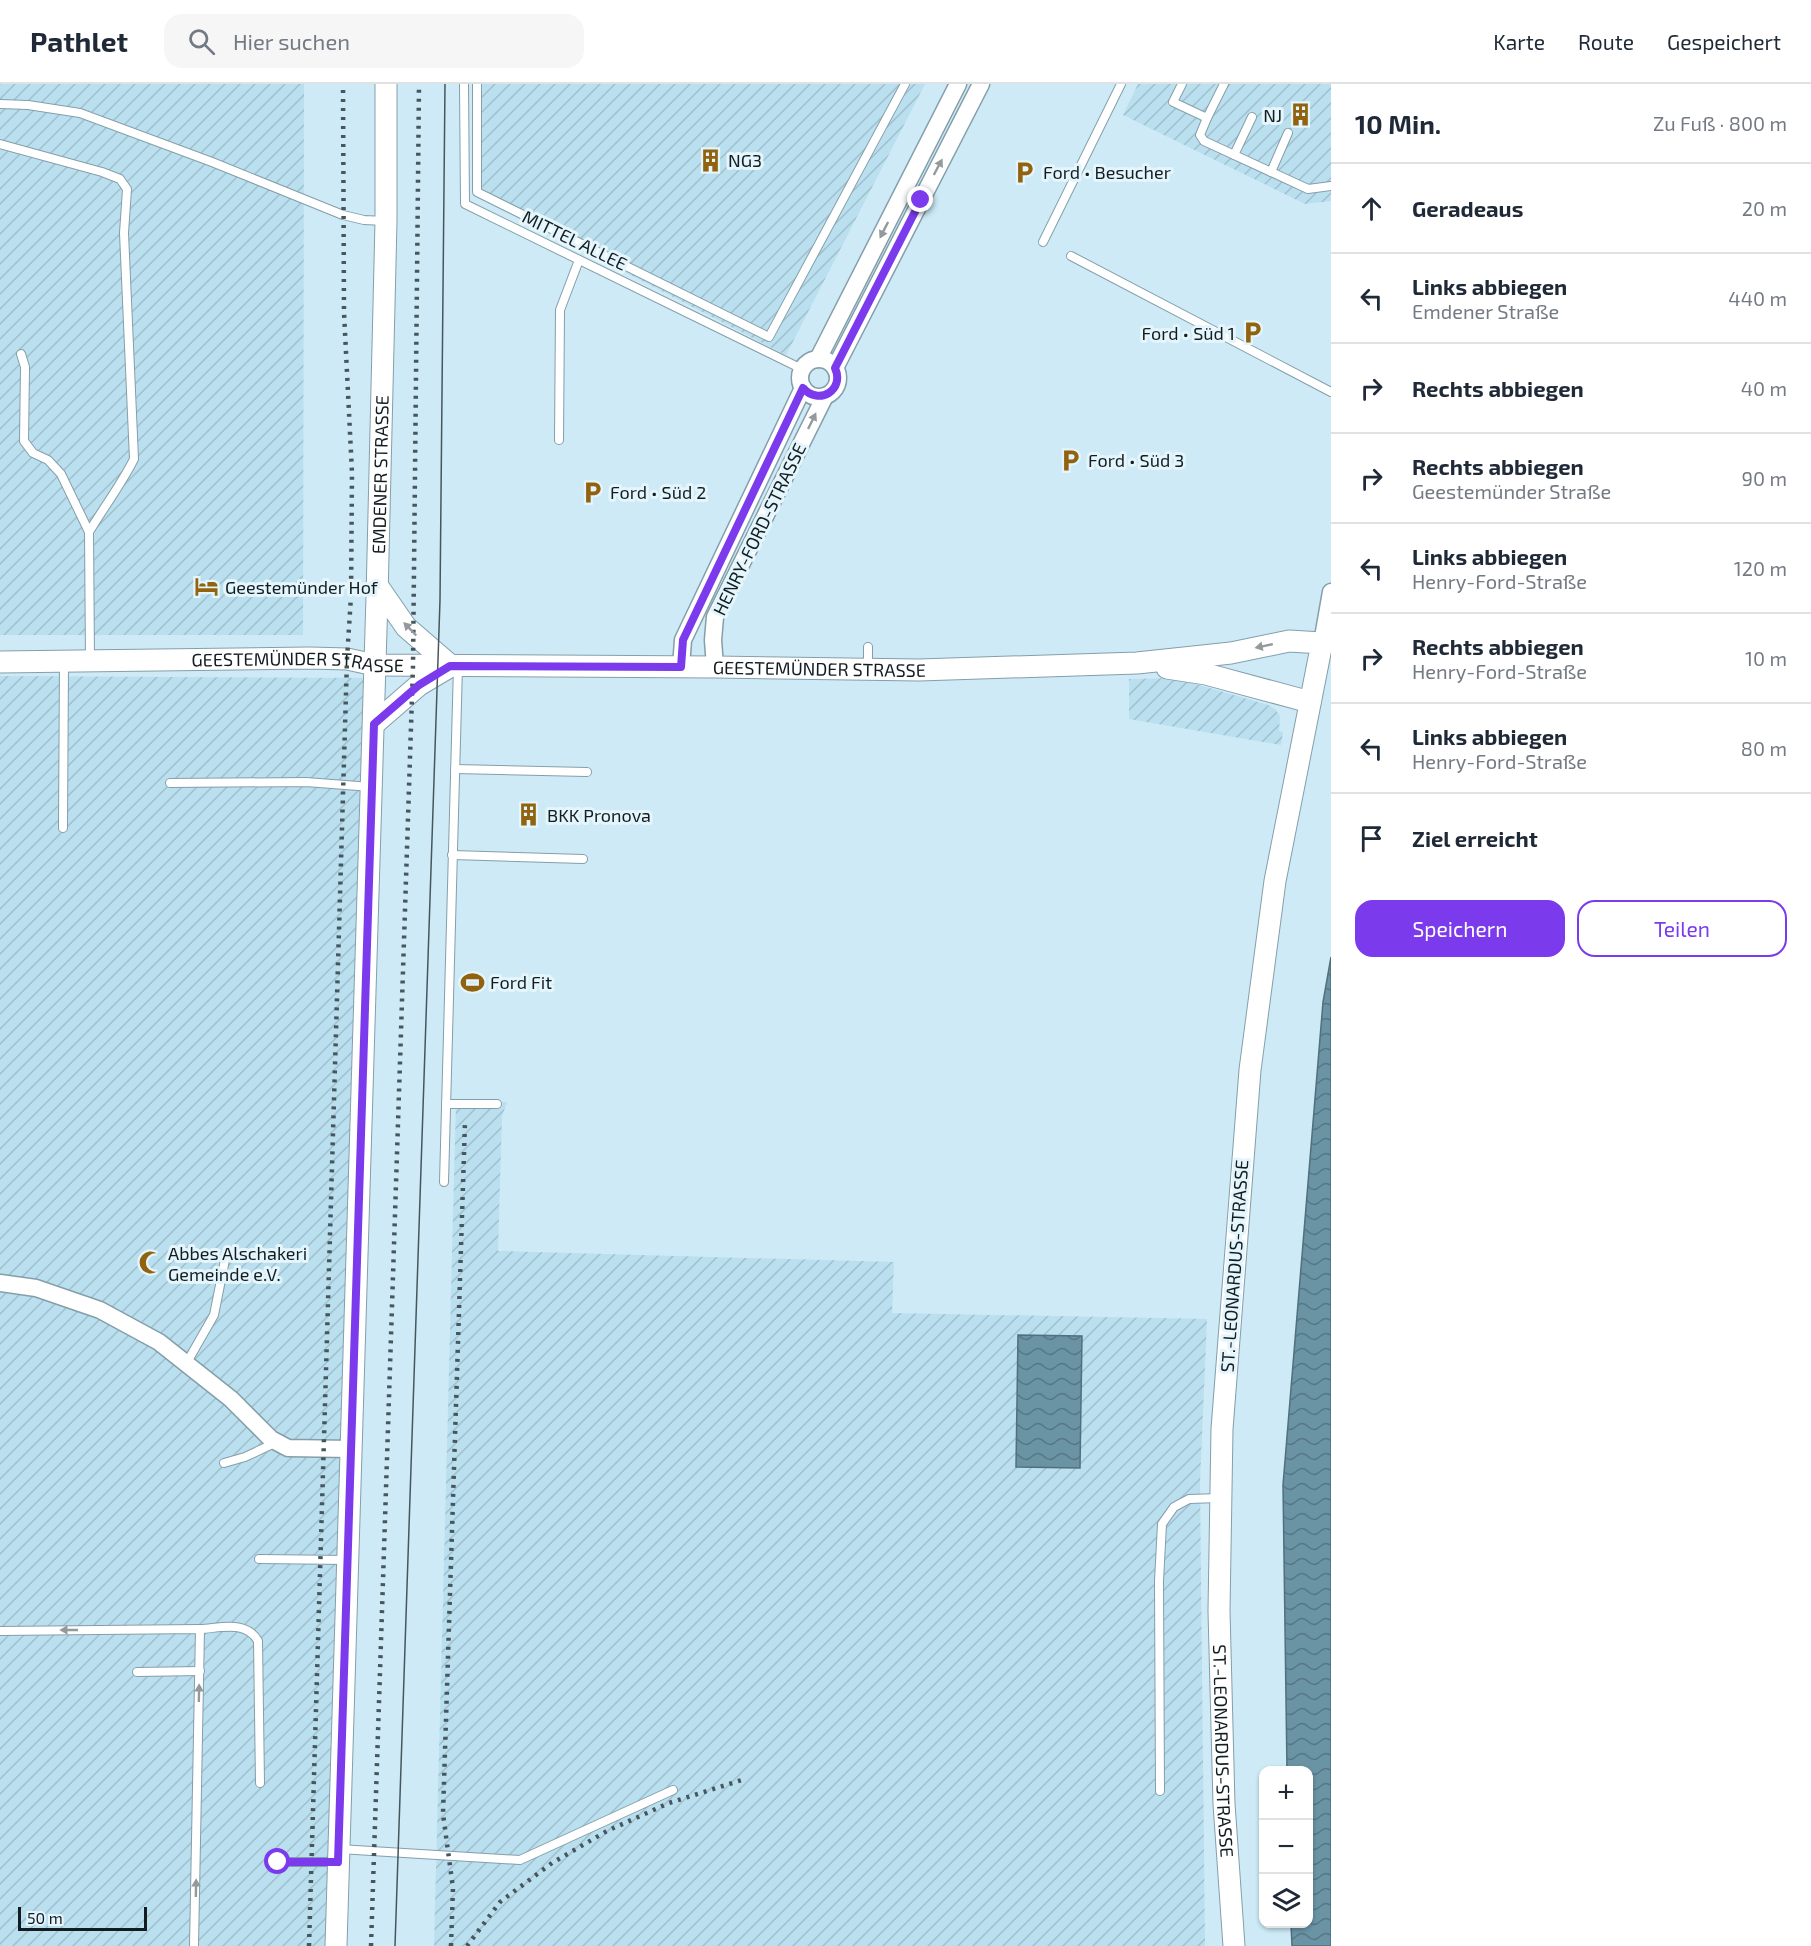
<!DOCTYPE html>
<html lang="de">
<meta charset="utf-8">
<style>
body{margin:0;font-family:"Exo 2",sans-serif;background:#f6f6f7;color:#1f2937}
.controls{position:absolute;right:18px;bottom:18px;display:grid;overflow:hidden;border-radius:12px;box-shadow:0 2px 4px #0004}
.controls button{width:54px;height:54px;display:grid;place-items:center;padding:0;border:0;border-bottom:2px solid #e0e1e3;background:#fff;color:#1f2937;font:30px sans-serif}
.scale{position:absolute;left:18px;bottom:15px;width:129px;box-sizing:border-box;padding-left:6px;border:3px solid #121d21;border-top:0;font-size:16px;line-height:21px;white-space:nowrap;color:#121d21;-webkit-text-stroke:4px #e4f5fc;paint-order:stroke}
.stop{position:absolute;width:18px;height:18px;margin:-14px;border:4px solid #7c3aed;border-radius:50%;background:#fff}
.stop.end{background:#7c3aed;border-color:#fff;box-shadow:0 2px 6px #0008}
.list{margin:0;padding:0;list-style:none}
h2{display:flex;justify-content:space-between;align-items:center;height:78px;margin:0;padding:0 24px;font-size:26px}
h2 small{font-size:20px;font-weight:400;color:#747a83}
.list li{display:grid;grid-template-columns:39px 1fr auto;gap:18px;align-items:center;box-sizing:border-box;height:90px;padding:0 24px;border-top:2px solid #e0e1e3}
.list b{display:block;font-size:22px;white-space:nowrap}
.list p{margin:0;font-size:20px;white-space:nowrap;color:#747a83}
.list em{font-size:20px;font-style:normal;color:#747a83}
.actions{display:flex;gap:12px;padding:18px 24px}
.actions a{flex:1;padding:14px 0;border:2px solid #7c3aed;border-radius:18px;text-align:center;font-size:21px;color:#7c3aed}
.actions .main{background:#7c3aed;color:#fff}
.icon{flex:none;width:33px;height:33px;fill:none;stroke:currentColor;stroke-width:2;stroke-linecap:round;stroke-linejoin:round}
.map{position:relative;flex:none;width:1331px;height:1862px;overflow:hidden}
header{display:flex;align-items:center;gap:36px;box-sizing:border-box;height:84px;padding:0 30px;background:#fff;border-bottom:2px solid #e0e1e3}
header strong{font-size:28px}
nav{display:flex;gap:33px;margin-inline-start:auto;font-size:21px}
.search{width:420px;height:54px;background:#f6f6f7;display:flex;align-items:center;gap:15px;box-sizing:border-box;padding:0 21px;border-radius:18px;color:#747a83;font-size:22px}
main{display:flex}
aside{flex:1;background:#fff}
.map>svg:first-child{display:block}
.industrial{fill:url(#industrial-furrows)}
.water{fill:url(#water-waves);stroke:#50707d;stroke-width:1.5}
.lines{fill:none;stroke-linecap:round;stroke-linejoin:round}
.service-casing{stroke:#849faa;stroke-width:10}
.minor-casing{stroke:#849faa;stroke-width:19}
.tertiary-casing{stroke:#849faa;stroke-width:23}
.service{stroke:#fff;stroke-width:8}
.minor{stroke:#fff;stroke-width:16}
.tertiary{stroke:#fff;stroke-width:21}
.tram{stroke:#46565c;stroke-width:1.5}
.rail{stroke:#46565c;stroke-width:4.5;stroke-dasharray:3 6;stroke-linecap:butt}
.oneway{fill:#94999b}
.route{stroke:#7c3aed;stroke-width:8}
.labels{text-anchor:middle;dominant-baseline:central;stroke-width:6;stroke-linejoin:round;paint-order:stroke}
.poi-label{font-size:18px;fill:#121d21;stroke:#e4f5fc;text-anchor:start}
.street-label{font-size:18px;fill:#121d21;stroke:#e4f5fc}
</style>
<header>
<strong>Pathlet</strong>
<div class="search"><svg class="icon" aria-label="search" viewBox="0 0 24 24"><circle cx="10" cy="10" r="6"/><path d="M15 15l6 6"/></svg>Hier suchen</div>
<nav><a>Karte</a><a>Route</a><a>Gespeichert</a></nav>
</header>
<main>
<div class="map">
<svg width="1331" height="1862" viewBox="0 0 1331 1862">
<defs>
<pattern id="industrial-furrows" width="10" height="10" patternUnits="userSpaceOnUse" patternTransform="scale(1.5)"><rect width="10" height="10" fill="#badfef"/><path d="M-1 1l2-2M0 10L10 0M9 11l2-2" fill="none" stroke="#9fbfcd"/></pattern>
<pattern id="water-waves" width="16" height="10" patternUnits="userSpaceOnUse" patternTransform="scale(1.5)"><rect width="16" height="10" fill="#6a93a4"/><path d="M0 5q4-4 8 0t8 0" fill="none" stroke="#567785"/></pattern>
</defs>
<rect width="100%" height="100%" fill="#cdeaf6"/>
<g class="industrial">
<polygon points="0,0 304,0 303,551 0,551"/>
<polygon points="474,0 925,0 786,271 475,111"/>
<polygon points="1138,0 1331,0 1331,117 1305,120 1123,31"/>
<polygon points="0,592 365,594 344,1862 0,1862"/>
<polygon points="1175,594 1268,621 1275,625 1280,632 1279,647 1283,648 1281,661 1129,635 1129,595"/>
<polygon points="456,1017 507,1018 502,1032 498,1167 894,1178 892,1229 1207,1235 1200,1398 1205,1862 434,1862"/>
</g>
<g class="water">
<polygon points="1331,873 1331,1862 1292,1862 1291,1840 1308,1840 1308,1686 1287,1686 1283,1401 1323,918"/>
<polygon points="1018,1251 1082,1252 1080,1384 1016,1383"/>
</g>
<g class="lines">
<defs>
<g id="service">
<polyline points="464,0 465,120 802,285"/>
<polyline points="477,0 477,108 769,253 905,0"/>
<polyline points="1182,0 1173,18 1207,34 1224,0"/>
<polyline points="0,20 28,21 80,29 212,78 343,131 364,136 385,137"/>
<polyline points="1207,34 1200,51 1204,57 1308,105 1331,102"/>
<path d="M0 60 102 88 120 95 127 105 124 149 134 375C121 401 104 423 89 448"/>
<polyline points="1234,71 1252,33"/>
<polyline points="1271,88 1288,49"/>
<polyline points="1043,158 1121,0"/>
<polyline points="1071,172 1331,308"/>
<polyline points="21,270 25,283 24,357 33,369 48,376 61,390 89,448 90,576"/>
<polyline points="559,356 560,226 579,176"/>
<polyline points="868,563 868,586"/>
<polyline points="455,685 587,688"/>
<polyline points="170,699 306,698 371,703"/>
<polyline points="63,744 64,578"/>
<polyline points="452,771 583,775"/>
<polyline points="446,1020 497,1020"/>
<polyline points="444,1098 458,582"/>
<polyline points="186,1280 214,1231 225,1176"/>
<polyline points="224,1379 245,1373 277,1358"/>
<polyline points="259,1475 347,1476"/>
<path d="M200 1545C221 1544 246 1536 258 1557L260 1699"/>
<polyline points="0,1547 200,1545 194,1862"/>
<polyline points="137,1588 200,1587"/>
<polyline points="1160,1707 1159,1497 1162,1440 1174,1423 1189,1415 1220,1414"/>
<polyline points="339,1765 520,1776 673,1706"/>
<polyline points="278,1778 338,1778"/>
</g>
<g id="minor">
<polyline points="818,275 958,0"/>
<circle cx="819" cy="294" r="19"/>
<polyline points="835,284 981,0"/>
<polyline points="1322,559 1331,508"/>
<polyline points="681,583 683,556 803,304"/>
<polyline points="715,583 713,556 715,533 825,312"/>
<polyline points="0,1199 36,1204 100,1226 159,1258 231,1315 271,1355 288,1364 351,1365"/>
</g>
<g id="tertiary">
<path id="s1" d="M0 578 310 574 347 575 375 581 715 583 919 586 1137 579 1231 569 1289 557 1322 559 1275 797 1250 986 1222 1345 1219 1527 1224 1720 1234 1862"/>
<polyline points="1167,584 1206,590 1310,618"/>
<polyline points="374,640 419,601 451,582 406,543 377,501"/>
<path id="s2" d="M336 1862 377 513 386 137V0"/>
</g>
</defs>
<use href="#service" class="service-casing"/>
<use href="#minor" class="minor-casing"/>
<use href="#tertiary" class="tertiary-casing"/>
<use href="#service" class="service"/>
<use href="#minor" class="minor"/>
<use href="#tertiary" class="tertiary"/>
<polyline class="tram" points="395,1862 440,516 445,0"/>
<g class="rail">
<polyline points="309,1862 347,575 351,512 352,389 344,228 343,0"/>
<polyline points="371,1862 413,582 419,0"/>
<polyline points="451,1862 453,1804 443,1730 465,1038"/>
<polyline points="467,1862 500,1818 552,1779 607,1747 669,1719 745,1695"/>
</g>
</g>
<defs><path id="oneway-solid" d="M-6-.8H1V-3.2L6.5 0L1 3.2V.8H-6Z" transform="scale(1.5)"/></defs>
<g class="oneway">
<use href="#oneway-solid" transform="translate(938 83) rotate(-62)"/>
<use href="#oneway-solid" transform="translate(884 146) rotate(117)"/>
<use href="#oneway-solid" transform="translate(812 337) rotate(-64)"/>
<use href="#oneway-solid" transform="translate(410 545) rotate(-134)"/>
<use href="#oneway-solid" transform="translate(1264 562) rotate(168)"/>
<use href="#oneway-solid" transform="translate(69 1546) rotate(180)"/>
<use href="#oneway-solid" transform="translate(199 1609) rotate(-89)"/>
<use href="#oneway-solid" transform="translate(196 1804) rotate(-89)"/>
</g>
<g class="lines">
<path class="route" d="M278 1778H338L374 640 419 601 450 582 681 583 683 556 803 304C819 322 845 306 835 284L921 116"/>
</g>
<defs>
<symbol id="building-bare" viewBox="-9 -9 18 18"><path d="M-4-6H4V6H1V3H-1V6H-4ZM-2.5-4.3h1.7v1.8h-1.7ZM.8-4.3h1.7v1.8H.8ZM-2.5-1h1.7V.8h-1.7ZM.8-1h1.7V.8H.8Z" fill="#91630f" stroke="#e4f5fc" stroke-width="2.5" paint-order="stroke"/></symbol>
<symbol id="parking-bare" viewBox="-9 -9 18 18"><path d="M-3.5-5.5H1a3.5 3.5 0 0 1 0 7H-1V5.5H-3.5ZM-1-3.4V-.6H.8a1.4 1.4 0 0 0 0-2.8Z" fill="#91630f" stroke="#e4f5fc" stroke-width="2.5" paint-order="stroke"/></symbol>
<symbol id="hotel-bare" viewBox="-9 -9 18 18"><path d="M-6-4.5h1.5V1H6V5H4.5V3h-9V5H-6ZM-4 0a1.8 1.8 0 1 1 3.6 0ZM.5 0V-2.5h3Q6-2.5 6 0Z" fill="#91630f" stroke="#e4f5fc" stroke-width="2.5" paint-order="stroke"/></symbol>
<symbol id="stadium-bare" viewBox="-9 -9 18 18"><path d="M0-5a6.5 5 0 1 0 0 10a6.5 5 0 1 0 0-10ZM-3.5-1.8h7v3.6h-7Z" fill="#91630f" stroke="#e4f5fc" stroke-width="2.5" paint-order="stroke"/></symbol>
<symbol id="mosque-bare" viewBox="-9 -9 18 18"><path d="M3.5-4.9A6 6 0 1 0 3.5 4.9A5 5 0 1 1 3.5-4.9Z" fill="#91630f" stroke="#e4f5fc" stroke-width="2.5" paint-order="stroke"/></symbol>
</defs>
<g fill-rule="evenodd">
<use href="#building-bare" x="1284" y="14" width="33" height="33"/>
<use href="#building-bare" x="694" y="60" width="33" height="33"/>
<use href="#parking-bare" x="1008" y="72" width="33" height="33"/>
<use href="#parking-bare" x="1236" y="232" width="33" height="33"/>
<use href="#parking-bare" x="1054" y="360" width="33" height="33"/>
<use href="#parking-bare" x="576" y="392" width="33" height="33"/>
<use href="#hotel-bare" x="190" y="486" width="33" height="33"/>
<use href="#building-bare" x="512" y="714" width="33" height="33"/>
<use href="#stadium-bare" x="456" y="882" width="33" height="33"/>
<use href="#mosque-bare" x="134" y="1162" width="33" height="33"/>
</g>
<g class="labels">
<g class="poi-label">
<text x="1282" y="31" text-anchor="end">NJ</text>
<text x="728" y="76">NG3</text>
<text x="1043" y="88">Ford • Besucher</text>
<text x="1235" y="249" text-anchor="end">Ford • Süd 1</text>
<text x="1088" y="376">Ford • Süd 3</text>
<text x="610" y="408">Ford • Süd 2</text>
<text x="225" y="503">Geestemünder Hof</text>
<text x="547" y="731">BKK Pronova</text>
<text x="490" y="898">Ford Fit</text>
<text x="168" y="1169">Abbes Alschakeri<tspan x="168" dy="21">Gemeinde e.V.</tspan></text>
</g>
<g class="street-label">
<text transform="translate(575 156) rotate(26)">MITTEL ALLEE</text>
<text stroke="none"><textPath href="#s2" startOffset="1472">EMDENER STRASSE</textPath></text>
<text transform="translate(759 445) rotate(-64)">HENRY-FORD-STRASSE</text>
<text stroke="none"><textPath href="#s1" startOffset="298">GEESTEMÜNDER STRASSE</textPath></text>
<text stroke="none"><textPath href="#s1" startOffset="820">GEESTEMÜNDER STRASSE</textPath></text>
<text transform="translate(1234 1182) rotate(-86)">ST.-LEONARDUS-STRASSE</text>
<text stroke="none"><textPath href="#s1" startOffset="2440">ST.-LEONARDUS-STRASSE</textPath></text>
</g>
</g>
</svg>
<div class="controls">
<button>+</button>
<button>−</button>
<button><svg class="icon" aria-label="layers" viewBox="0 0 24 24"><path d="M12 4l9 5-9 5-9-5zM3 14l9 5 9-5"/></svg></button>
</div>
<div class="scale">50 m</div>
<div class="stop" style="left:278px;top:1778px"></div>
<div class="stop end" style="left:921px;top:116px"></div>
</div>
<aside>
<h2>10 Min.<small>Zu Fuß · 800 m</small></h2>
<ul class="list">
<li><svg class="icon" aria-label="ahead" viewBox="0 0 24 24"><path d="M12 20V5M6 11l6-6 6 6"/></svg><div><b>Geradeaus</b></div><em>20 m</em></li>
<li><svg class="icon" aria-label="left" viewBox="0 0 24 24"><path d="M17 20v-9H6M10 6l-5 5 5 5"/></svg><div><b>Links abbiegen</b><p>Emdener Straße</p></div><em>440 m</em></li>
<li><svg class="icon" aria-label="right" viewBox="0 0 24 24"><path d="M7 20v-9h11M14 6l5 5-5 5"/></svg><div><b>Rechts abbiegen</b></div><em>40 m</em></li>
<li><svg class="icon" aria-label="right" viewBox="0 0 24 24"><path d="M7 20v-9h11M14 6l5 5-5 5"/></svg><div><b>Rechts abbiegen</b><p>Geestemünder Straße</p></div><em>90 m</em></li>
<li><svg class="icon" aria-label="left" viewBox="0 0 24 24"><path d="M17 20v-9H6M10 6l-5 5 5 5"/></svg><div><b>Links abbiegen</b><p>Henry-Ford-Straße</p></div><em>120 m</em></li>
<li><svg class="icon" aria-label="right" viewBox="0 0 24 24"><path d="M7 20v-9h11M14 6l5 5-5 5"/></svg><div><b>Rechts abbiegen</b><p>Henry-Ford-Straße</p></div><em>10 m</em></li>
<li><svg class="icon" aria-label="left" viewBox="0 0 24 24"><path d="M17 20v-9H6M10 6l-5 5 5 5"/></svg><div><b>Links abbiegen</b><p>Henry-Ford-Straße</p></div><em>80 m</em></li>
<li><svg class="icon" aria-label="arrive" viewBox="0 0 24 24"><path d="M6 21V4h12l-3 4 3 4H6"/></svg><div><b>Ziel erreicht</b></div></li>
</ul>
<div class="actions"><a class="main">Speichern</a><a>Teilen</a></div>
</aside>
</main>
